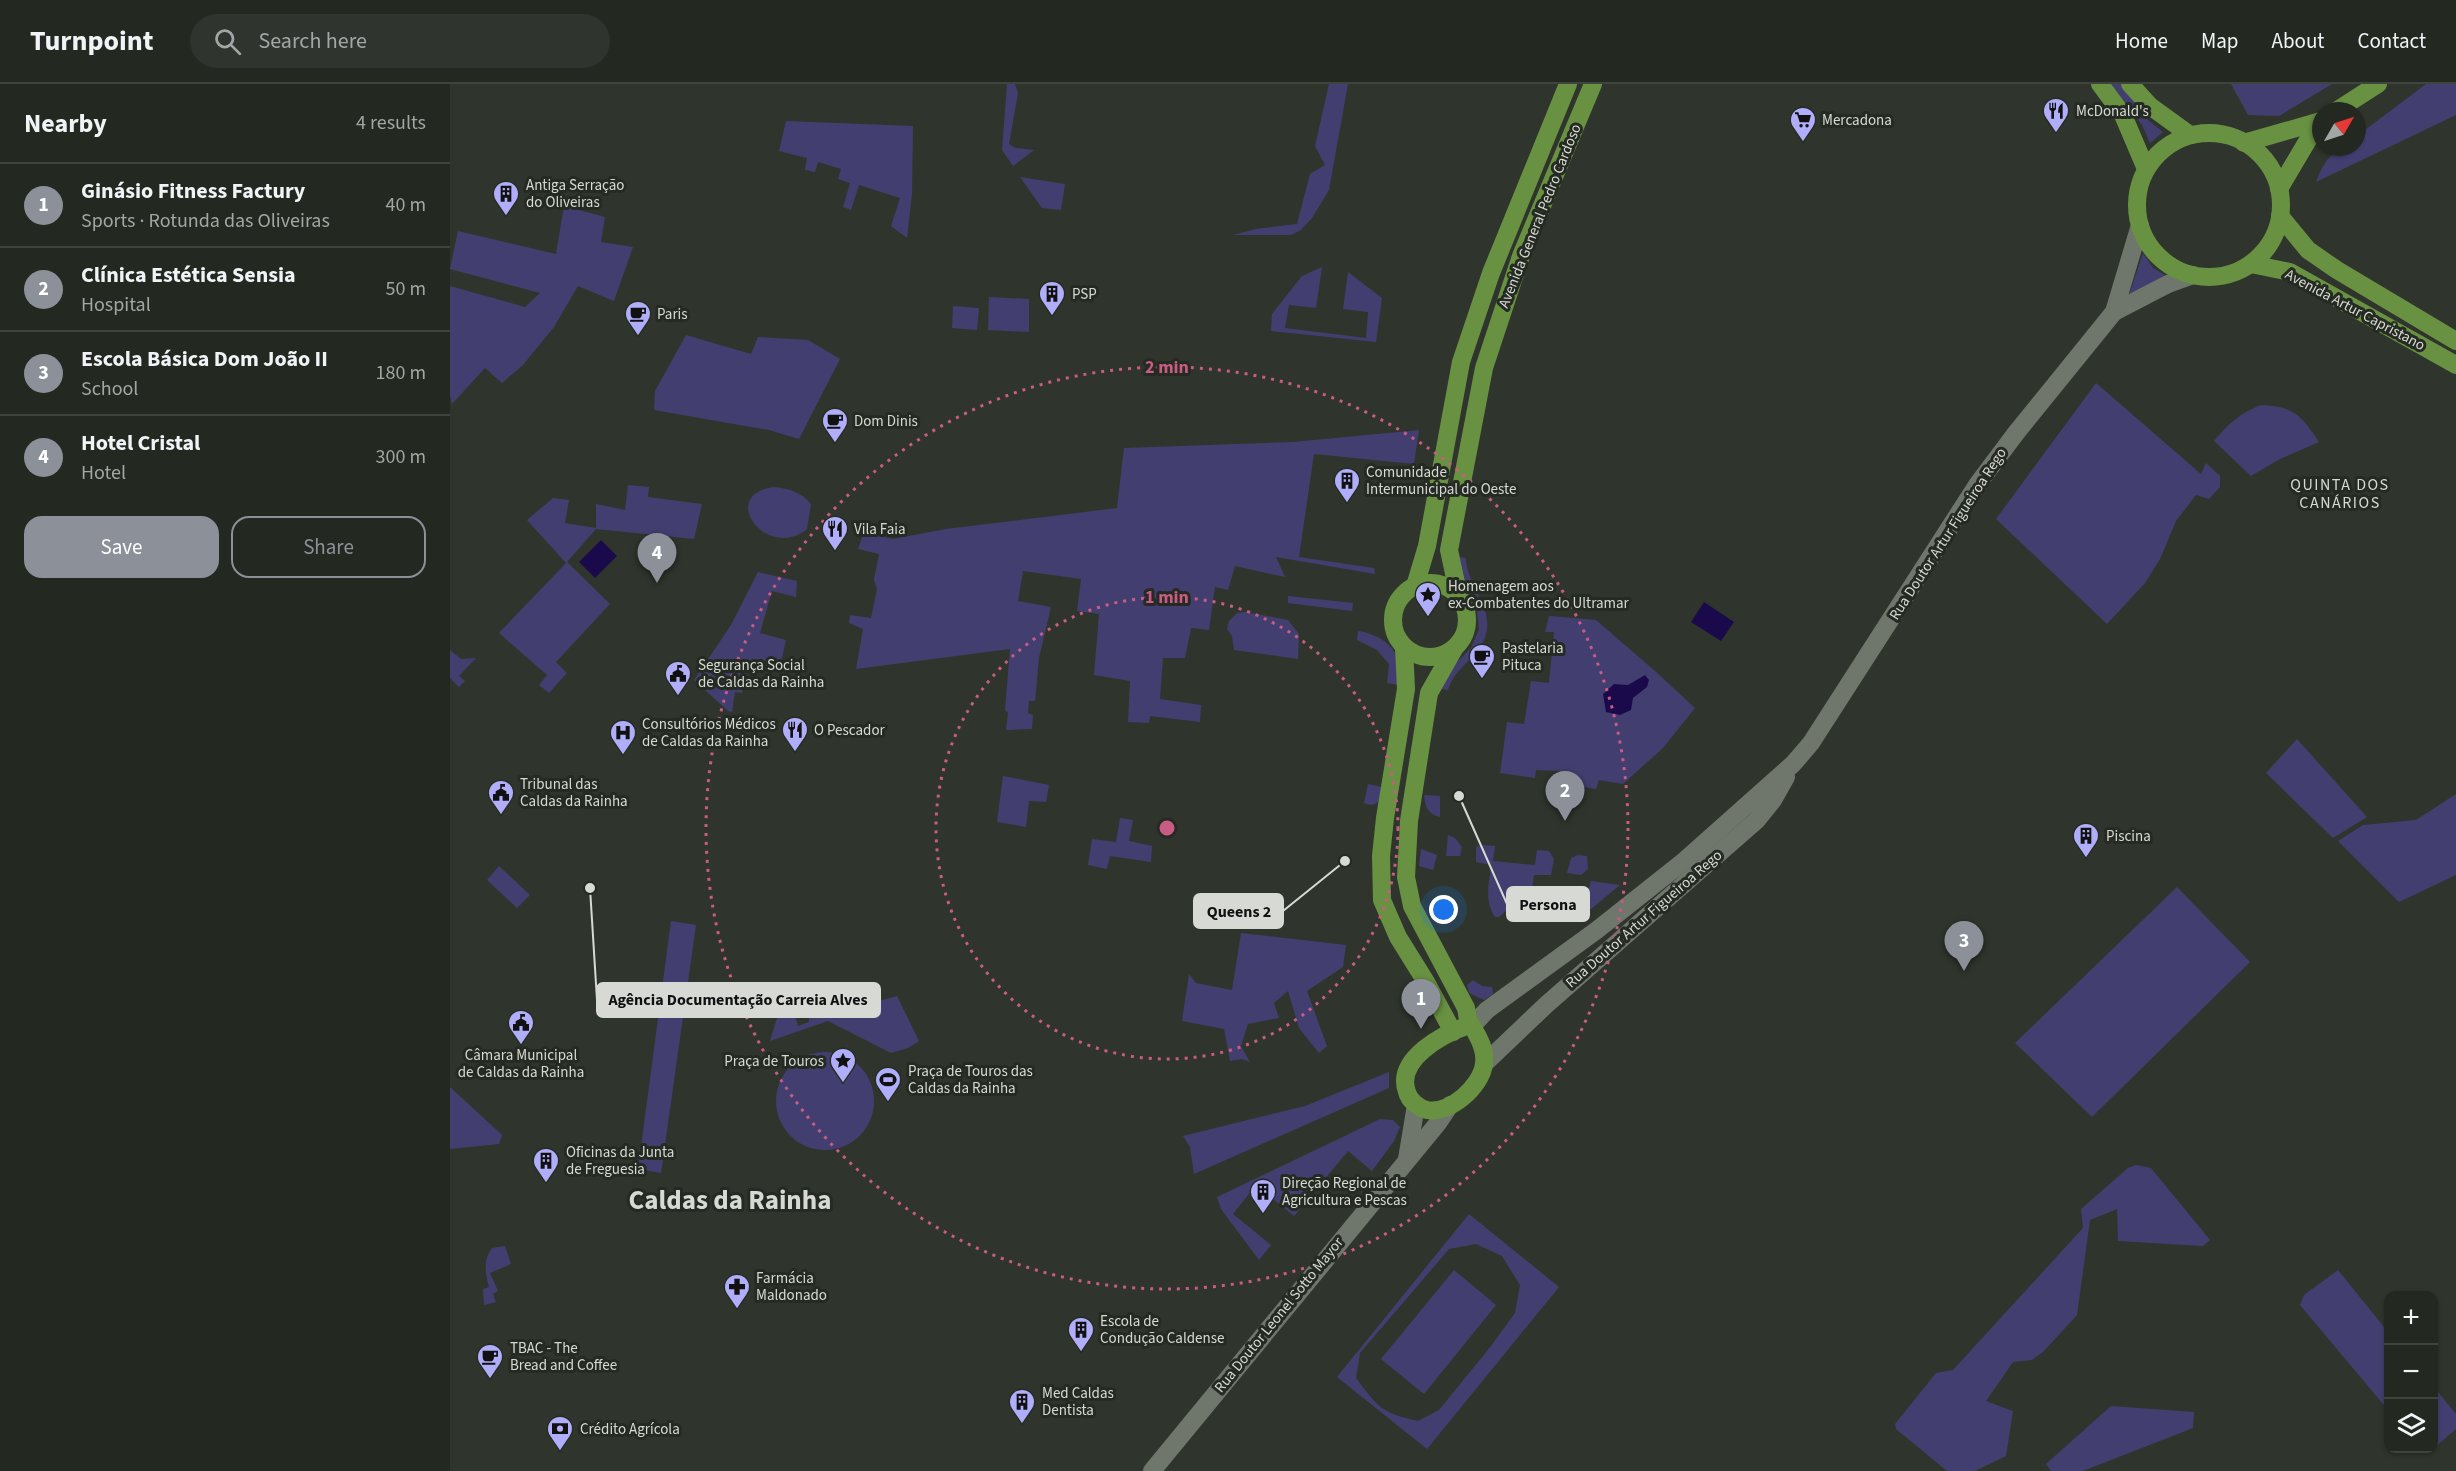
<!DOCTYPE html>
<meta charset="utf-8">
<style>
body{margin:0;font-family:"Source Sans 3",sans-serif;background:#2f342e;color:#f1f3f6}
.controls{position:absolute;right:18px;bottom:18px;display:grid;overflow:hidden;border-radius:12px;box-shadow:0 2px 4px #0004}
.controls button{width:54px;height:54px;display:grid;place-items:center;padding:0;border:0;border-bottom:2px solid #40443f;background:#232821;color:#f1f3f6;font:30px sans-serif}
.compass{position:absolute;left:1862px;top:18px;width:54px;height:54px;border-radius:50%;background:#232821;box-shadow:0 2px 4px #0004;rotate:51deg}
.you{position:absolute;left:994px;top:826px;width:21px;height:21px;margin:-15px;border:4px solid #fff;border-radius:50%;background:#1a73e8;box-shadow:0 0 0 9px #1a73e833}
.badge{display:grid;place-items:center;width:39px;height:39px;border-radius:50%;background:#8c9099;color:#fff;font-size:20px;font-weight:700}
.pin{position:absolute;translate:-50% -50px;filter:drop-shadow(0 2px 3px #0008)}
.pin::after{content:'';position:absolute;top:32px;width:21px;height:18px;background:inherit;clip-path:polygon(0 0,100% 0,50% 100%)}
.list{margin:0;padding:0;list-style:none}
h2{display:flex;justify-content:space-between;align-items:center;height:78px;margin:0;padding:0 24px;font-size:26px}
h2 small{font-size:20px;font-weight:400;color:#a3a6a5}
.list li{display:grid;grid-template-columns:39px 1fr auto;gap:18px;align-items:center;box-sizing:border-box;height:84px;padding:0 24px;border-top:2px solid #40443f}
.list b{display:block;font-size:22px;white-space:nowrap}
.list p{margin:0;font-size:20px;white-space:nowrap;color:#a3a6a5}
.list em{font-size:20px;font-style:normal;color:#a3a6a5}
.actions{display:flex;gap:12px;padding:18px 24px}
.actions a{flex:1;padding:14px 0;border:2px solid #8c9099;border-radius:18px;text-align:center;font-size:21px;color:#8c9099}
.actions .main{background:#8c9099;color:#fff}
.icon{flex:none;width:33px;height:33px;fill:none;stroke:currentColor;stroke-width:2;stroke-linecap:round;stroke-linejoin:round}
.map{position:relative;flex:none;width:2006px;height:1387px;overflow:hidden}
header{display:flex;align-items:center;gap:36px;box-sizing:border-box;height:84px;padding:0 30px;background:#232821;border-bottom:2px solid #40443f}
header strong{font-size:28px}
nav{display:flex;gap:33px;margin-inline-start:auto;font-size:21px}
.search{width:420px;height:54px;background:#2f342e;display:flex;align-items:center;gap:15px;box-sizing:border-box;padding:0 21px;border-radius:33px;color:#a3a6a5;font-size:22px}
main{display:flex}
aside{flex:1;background:#232821}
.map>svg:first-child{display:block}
.green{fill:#423f70;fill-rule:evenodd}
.water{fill:#1a0a4b}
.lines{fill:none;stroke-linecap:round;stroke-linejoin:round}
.secondary{stroke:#6f766b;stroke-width:18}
.primary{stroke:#689242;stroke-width:18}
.ring{fill:none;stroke:#c95c85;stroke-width:3;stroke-dasharray:3 6}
.labels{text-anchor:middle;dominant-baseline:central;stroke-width:6;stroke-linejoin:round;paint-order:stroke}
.poi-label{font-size:15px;fill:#d7dad4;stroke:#252b22;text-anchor:start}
.street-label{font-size:15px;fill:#d7dad4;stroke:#252b22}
.neighbourhood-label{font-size:16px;letter-spacing:1.5px;fill:#d7dad4;stroke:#252b22}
.town-label{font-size:27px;font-weight:bold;fill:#d7dad4;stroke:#252b22}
.centre{fill:#c95c85;stroke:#252b22;stroke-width:3}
.ring-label{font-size:18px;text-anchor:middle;font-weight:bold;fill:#c95c85;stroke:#252b22;stroke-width:6;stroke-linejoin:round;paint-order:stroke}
.leader{fill:none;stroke:#d7dad4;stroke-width:2}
.callout-dot{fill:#d7dad4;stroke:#252b22;stroke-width:2}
.callout{fill:#d7dad4;stroke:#d7dad4;stroke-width:2}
.callout-label{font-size:16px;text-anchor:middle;font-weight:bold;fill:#111}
</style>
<header>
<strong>Turnpoint</strong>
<div class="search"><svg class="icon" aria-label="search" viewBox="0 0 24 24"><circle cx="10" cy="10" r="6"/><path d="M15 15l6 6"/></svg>Search here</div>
<nav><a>Home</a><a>Map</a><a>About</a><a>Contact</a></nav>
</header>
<main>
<aside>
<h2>Nearby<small>4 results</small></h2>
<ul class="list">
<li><span class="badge">1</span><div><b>Ginásio Fitness Factury</b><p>Sports · Rotunda das Oliveiras</p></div><em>40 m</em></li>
<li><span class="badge">2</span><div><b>Clínica Estética Sensia</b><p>Hospital</p></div><em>50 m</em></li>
<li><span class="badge">3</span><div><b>Escola Básica Dom João II</b><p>School</p></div><em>180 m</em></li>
<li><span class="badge">4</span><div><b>Hotel Cristal</b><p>Hotel</p></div><em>300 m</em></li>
</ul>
<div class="actions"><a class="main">Save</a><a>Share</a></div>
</aside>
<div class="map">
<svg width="2006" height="1387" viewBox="0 0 2006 1387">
<rect width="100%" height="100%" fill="#2f352c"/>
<g class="green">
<polygon points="557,0 565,0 568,9 559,60 565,64 584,66 563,82 552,66"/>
<polygon points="879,0 898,0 879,106 862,134 851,146 841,151 783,151 806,145 847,140 860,90 875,81 865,62"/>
<polygon points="1661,0 1671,0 1699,37 1713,48 1700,59 1692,41"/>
<polygon points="1781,0 1882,0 1829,32 1798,31"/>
<path d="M1976 0H2006V31L1866 98C1874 77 1882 63 1907 63V52Z"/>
<polygon points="336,37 463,42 462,110 457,154 441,142 450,114 409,101 401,126 393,123 400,99 388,95 391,85 368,78 365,88 355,86 357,74 329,67"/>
<polygon points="570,93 615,100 611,126 592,124"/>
<polygon points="114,122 155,133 151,158 183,163 164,217 128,202 104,243 73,281 52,299 35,284 2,320 0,312 0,202 75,223 90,209 0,185 8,147 106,170"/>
<polygon points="1693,169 1703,184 1715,191 1678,214"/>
<polygon points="872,183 866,224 839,221 835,244 916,254 918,228 893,225 898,188 932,214 926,258 821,247 822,230 852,192"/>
<polygon points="539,213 579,215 579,248 538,246"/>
<polygon points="503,222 529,224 527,246 502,244"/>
<polygon points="236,251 301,270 308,253 358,256 390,275 349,355 319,346 204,326 205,307"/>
<polygon points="1646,299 1751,390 1756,379 1770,392 1770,403 1759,415 1746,411 1726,437 1710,475 1695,499 1657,540 1546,435"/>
<path d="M1811 321C1844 322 1852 332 1869 358L1830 375 1801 392 1764 357C1778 340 1790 329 1811 321Z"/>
<polygon points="969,346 964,380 864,370 849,473 924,484 925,490 826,473 835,493 785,482 778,506 765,503 759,546 741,544 735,574 713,574 710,615 751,621 750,638 700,632 699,639 678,638 680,597 644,591 649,530 627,527 631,495 573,487 568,517 601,523 589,574 585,617 579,617 578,629 583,631 582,645 556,646 558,629 555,626 560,565 406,585 413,545 399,539 400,531 421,534 427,505 424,496 429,470 408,465 414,448 443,455 496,445 667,424 674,364 843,358"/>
<polygon points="178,401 199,403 198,413 252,420 244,455 146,445 117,478 160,520 106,578 117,589 99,609 89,601 97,591 49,549 116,479 77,436 103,414 119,416 115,439 146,444 146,420 175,426"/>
<path d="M324 403C340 405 351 408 361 420L357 445C316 478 267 410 324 403Z"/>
<path d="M1009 473 1016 474C1016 503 1049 527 1033 558 1023 577 1004 585 998 606L991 605 999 586 1021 564 1029 545 1027 526 1015 503Z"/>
<polygon points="308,488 347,497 346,513 322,507 310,549 336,556 329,587 298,580 292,609 285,608 282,628 278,627 244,596 281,541"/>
<polygon points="838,512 903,519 902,527 838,519"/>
<polygon points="796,528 838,536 849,550 848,575 784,566 782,552 777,545 779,537 787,529"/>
<polygon points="1099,532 1146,536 1205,587 1245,624 1213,664 1173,700 1149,696 1146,705 1111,699 1110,687 1086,686 1085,694 1050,689 1057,638 1074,640 1081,597 1099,599 1104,548 1095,548"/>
<path d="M908 547C924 549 943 559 948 575 950 582 948 593 948 601L937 599 939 580 927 566 907 556Z"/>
<polygon points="0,566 11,575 26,574 9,592 15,597 9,603 0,594"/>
<polygon points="1847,655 1917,733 1883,754 1816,689"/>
<polygon points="553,692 599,701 596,718 579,717 576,743 547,738"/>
<path d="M918 700 931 703 932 714C926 720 923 723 914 719Z"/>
<polygon points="2006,710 2006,791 1949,818 1888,757 1913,741 1966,736"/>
<path d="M974 711 990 712V733C978 730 975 723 974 711Z"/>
<polygon points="670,734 683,736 679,757 702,762 701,778 660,772 657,785 638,781 642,755 666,758"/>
<polygon points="998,751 1005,754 1012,763 1010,772 996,772"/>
<path d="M1031 761 1045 762 1043 777 1085 781 1087 766 1099 767 1104 775 1101 791H1084L1082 804 1049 833H1045C1034 816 1039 801 1041 781L1026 778V763Z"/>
<polygon points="971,765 987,771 983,786 969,782"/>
<polygon points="1128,771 1137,772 1138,785 1131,791 1117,789 1121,774"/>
<polygon points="49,782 80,811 67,824 37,796"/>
<polygon points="1141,797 1170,801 1130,834"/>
<polygon points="1727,803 1800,878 1642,1033 1565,959"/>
<polygon points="221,837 246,841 211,1089 188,1085"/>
<polygon points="791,849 896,861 893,883 857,907 877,962 869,969 849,944 838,907 824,919 829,934 798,940 791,962 800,978 792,975 780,977 774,945 732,937 739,890 746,899 782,906"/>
<polygon points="1023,896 1032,902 1042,903 1043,910 1034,916 1019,909 1017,901"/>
<polygon points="447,912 469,957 458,964 441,969 378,937 320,957 327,934 344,928 348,942 359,938 359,931 394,923 396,926"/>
<circle cx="375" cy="1017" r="49"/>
<polygon points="939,988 939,1004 744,1090 740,1063 733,1052 855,1022"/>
<polygon points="0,1003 52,1051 49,1060 0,1065"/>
<polygon points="930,1035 943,1036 950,1043 944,1057 922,1087 898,1067 844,1132 806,1101 783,1130 821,1161 809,1176 771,1125 767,1113"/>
<polygon points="1686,1081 1701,1084 1760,1156 1753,1162 1668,1157 1667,1125 1640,1136 1627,1231 1593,1268 1582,1276 1563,1278 1536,1317 1563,1327 1556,1372 1525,1387 1497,1387 1446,1345 1445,1340 1486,1289 1503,1286 1633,1144 1631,1125 1678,1084"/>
<path d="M1019 1130 1109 1203 977 1365 887 1293ZM1026 1160 1052 1172 1070 1201 1065 1229 1041 1262 989 1326 968 1337C931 1329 928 1323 906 1294L910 1269 999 1165Z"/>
<path d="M55 1162 61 1180 40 1189 48 1207 43 1210 46 1218 34 1221 33 1205 39 1203C35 1188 33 1177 42 1164Z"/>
<polygon points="1004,1186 1046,1221 974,1310 931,1275"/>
<polygon points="1888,1186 1938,1248 1938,1326 1850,1221 1854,1211"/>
<polygon points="1984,1303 2006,1330 2006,1345 1984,1364"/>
<polygon points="1661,1322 1744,1328 1743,1344 1633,1387 1601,1387 1596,1380"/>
</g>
<g class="water">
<polygon points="151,456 167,472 145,494 129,478"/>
<polygon points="1254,518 1284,538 1271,557 1241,538"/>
<polygon points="1195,591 1199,596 1197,603 1183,614 1181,626 1170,631 1156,628 1153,610 1164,600 1178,601"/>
</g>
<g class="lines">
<g class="secondary">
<polyline points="1664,228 1718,200 1743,191"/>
<polyline points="1022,942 1037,926 1147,846 1234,777 1343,680 1361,659 1527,401 1566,349 1664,228 1690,141"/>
<polyline points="1034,980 1096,921 1307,736 1323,716 1336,693"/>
<polyline points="957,1075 966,1021"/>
<polyline points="702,1387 988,1039 1000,1021"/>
</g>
<g class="primary">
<polyline points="1650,0 1673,31 1696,85"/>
<polyline points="1680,0 1700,22 1740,51"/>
<polyline points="1886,27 1928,0"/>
<circle cx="1759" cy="121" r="72"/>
<polyline points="1794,59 1871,37"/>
<polyline points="1829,105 1868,39"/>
<polyline points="1830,132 1858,166 1887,186 2006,257"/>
<polyline points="1801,180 1840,188 2006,281"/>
<circle cx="980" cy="536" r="37"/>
<polyline points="965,502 977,462 1011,278 1041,189 1118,0"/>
<polyline points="1009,513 999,466 1034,284 1071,172 1143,0"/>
<polyline points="954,563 956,605 935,734 931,772 932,816 948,853 976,898 1003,948"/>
<polyline points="1004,565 979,609 959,737 956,793 962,822 1016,924 1019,941"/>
<path d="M1019 941 1022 942C1029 954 1036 966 1034 980 1031 1003 1000 1030 977 1026 968 1024 959 1016 957 1008 945 975 993 950 1019 941Z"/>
</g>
</g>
<g class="ring">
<circle cx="717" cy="744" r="231"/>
<circle cx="717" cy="744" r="461"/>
</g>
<defs>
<symbol id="restaurant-pin" viewBox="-11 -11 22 30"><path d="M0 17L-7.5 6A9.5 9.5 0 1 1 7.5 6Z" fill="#b0aefa" stroke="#252b22"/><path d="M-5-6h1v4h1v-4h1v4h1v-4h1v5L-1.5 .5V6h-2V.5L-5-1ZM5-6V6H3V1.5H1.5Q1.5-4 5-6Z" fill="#111"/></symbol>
<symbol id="supermarket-pin" viewBox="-11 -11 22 30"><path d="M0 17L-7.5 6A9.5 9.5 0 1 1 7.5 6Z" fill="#b0aefa" stroke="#252b22"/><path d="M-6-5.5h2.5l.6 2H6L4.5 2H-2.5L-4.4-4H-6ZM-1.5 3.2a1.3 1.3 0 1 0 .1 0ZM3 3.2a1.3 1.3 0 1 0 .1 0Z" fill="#111"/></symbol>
<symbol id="building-pin" viewBox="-11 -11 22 30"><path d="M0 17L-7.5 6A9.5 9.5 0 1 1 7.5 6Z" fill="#b0aefa" stroke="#252b22"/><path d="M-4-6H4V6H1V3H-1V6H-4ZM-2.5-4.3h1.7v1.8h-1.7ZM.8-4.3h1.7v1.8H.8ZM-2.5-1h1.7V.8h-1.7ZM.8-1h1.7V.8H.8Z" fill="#111"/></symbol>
<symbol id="cafe-pin" viewBox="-11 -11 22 30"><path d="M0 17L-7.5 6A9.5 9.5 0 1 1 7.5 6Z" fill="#b0aefa" stroke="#252b22"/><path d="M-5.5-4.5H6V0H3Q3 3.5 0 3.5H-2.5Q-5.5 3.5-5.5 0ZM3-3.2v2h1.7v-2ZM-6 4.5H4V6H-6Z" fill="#111"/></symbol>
<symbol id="sight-pin" viewBox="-11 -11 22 30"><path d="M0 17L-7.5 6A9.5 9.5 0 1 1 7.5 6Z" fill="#b0aefa" stroke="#252b22"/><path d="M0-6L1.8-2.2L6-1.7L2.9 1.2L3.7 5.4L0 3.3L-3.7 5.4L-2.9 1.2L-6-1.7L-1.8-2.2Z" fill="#111"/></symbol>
<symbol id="civic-pin" viewBox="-11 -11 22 30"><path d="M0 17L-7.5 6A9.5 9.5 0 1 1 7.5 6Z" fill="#b0aefa" stroke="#252b22"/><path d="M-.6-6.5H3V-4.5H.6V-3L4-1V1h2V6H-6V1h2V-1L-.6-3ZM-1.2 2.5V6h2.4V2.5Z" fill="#111"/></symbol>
<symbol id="hospital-pin" viewBox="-11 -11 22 30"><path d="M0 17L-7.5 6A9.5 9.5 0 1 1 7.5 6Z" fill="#b0aefa" stroke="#252b22"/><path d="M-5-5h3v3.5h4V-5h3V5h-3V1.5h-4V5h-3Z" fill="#111"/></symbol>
<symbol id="stadium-pin" viewBox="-11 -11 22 30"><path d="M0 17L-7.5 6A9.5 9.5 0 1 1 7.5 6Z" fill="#b0aefa" stroke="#252b22"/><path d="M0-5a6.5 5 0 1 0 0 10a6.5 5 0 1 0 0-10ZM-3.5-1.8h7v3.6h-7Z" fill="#111"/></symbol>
<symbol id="pharmacy-pin" viewBox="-11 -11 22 30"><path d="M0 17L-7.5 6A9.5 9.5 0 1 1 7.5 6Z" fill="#b0aefa" stroke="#252b22"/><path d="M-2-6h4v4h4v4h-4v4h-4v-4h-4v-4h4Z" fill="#111"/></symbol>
<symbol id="bank-pin" viewBox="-11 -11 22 30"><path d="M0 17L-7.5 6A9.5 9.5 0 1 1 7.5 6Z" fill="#b0aefa" stroke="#252b22"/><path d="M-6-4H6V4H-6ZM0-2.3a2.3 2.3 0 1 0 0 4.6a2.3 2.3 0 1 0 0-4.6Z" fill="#111"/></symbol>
</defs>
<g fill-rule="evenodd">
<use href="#restaurant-pin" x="1591" y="12" width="30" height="40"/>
<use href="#supermarket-pin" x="1338" y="21" width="30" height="40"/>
<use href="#building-pin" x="41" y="95" width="30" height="40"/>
<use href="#building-pin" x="587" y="195" width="30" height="40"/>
<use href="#cafe-pin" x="173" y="215" width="30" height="40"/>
<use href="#cafe-pin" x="370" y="322" width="30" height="40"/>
<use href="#building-pin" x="882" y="382" width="30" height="40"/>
<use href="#restaurant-pin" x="370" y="430" width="30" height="40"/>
<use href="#sight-pin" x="963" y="496" width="30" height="40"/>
<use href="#cafe-pin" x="1017" y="558" width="30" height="40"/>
<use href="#civic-pin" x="213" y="575" width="30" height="40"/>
<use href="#restaurant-pin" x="330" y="631" width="30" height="40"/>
<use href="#hospital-pin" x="158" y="634" width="30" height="40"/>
<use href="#civic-pin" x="36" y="694" width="30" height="40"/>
<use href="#building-pin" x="1621" y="737" width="30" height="40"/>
<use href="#civic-pin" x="56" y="924" width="30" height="40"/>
<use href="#sight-pin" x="378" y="962" width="30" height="40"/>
<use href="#stadium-pin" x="423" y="981" width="30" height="40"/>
<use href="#building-pin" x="81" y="1062" width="30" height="40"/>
<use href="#building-pin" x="798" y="1093" width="30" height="40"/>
<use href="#pharmacy-pin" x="272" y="1188" width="30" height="40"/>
<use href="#building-pin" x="616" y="1231" width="30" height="40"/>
<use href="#cafe-pin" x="25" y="1258" width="30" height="40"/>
<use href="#building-pin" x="557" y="1303" width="30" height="40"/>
<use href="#bank-pin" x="95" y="1330" width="30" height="40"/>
</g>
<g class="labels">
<g class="poi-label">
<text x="1626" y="27">McDonald's</text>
<text x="1372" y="36">Mercadona</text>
<text x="76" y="101">Antiga Serração<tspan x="76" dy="17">do Oliveiras</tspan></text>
<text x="622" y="210">PSP</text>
<text x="207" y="230">Paris</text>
<text x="404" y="337">Dom Dinis</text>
<text x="916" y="388">Comunidade<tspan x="916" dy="17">Intermunicipal do Oeste</tspan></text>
<text x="404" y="445">Vila Faia</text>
<text x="998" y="502">Homenagem aos<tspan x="998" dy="17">ex-Combatentes do Ultramar</tspan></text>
<text x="1052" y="564">Pastelaria<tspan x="1052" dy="17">Pituca</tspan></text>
<text x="248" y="581">Segurança Social<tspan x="248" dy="17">de Caldas da Rainha</tspan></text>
<text x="192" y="640">Consultórios Médicos<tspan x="192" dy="17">de Caldas da Rainha</tspan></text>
<text x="364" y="646">O Pescador</text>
<text x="70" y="700">Tribunal das<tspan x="70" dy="17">Caldas da Rainha</tspan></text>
<text x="1656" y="752">Piscina</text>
<text x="71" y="971" text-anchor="middle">Câmara Municipal<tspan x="71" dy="17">de Caldas da Rainha</tspan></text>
<text x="374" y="977" text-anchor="end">Praça de Touros</text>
<text x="458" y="987">Praça de Touros das<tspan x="458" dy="17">Caldas da Rainha</tspan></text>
<text x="116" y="1068">Oficinas da Junta<tspan x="116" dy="17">de Freguesia</tspan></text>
<text x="832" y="1099">Direção Regional de<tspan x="832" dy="17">Agricultura e Pescas</tspan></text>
<text x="306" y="1194">Farmácia<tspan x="306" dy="17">Maldonado</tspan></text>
<text x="650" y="1237">Escola de<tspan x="650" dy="17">Condução Caldense</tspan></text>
<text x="60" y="1264">TBAC - The<tspan x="60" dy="17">Bread and Coffee</tspan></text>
<text x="592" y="1309">Med Caldas<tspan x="592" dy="17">Dentista</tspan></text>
<text x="130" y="1345">Crédito Agrícola</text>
</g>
<g class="street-label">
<text transform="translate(1090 132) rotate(-68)">Avenida General Pedro Cardoso</text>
<text transform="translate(1905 226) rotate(28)">Avenida Artur Capristano</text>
<text transform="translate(1498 450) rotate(-57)">Rua Doutor Artur Figueiroa Rego</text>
<text transform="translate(1194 835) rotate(-41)">Rua Doutor Artur Figueiroa Rego</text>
<text transform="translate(829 1231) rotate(-51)">Rua Doutor Leonel Sotto Mayor</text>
</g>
<g class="neighbourhood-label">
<text x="1890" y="401">QUINTA DOS<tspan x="1890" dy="18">CANÁRIOS</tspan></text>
</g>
<g class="town-label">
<text x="280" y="1116">Caldas da Rainha</text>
</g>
</g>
<circle cx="717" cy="744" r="9" class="centre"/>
<g class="ring-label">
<text x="717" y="289">2 min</text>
<text x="717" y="519">1 min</text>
</g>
<path class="leader" d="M1009 712L1057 820M895 777L833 827M140 804L147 916"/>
<g class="callout-dot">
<circle cx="1009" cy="712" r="6"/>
<circle cx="895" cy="777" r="6"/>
<circle cx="140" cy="804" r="6"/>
</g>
<g class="callout">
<rect x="1057" y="803" width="82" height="34" rx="6"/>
<rect x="744" y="810" width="89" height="34" rx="6"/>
<rect x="147" y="899" width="283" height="34" rx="6"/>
</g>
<g class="callout-label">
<text x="1098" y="826">Persona</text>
<text x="789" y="833">Queens 2</text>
<text x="288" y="921">Agência Documentação Carreia Alves</text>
</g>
</svg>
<div class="controls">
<button>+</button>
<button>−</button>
<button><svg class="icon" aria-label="layers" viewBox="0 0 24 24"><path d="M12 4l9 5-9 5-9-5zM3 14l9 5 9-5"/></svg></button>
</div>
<svg class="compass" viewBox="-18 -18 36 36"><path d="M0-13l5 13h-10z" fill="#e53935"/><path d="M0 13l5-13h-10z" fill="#a3a6a5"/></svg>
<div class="you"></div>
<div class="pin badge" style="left:971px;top:945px">1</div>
<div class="pin badge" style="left:1115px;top:737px">2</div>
<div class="pin badge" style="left:1514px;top:887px">3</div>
<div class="pin badge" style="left:207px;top:499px">4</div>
</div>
</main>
